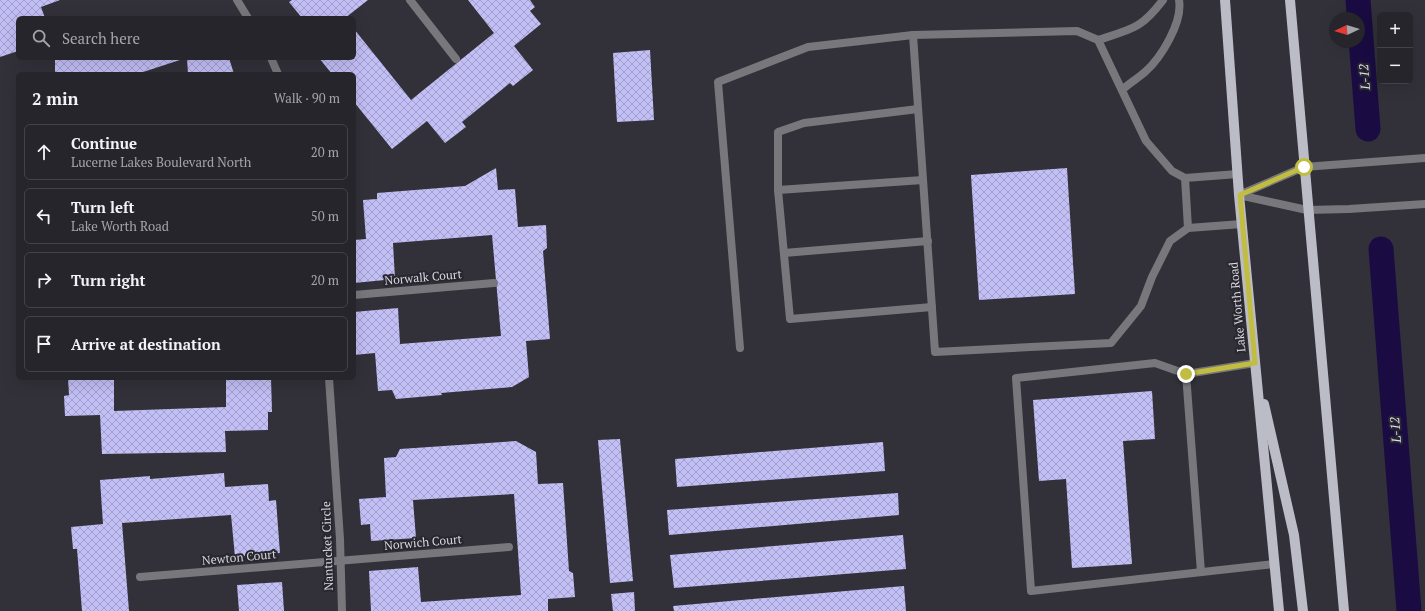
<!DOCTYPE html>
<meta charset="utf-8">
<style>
body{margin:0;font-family:"PT Serif",serif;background:#2e2d34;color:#f1f3f6}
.controls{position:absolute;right:12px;top:12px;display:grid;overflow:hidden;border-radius:6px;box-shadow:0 4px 16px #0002}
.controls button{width:36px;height:36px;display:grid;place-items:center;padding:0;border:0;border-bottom:1px solid #424248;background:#26252c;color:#f1f3f6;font:20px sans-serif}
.compass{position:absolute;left:1329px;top:12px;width:36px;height:36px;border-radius:50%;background:#26252c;box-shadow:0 4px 16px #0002;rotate:266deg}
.stop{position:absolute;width:12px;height:12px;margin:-9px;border:3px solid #c1bd40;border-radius:50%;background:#fff}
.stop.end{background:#c1bd40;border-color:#fff;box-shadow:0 1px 4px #0008}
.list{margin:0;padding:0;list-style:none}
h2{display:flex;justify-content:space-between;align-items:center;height:52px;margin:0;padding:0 16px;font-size:17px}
h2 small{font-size:13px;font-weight:400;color:#a4a5a9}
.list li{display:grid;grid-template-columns:26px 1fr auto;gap:12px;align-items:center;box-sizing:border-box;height:56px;margin:0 8px 8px;padding:0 8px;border:1px solid #424248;border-radius:6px}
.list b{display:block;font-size:15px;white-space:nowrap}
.list p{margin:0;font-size:13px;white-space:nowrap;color:#a4a5a9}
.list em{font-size:13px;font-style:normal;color:#a4a5a9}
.icon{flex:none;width:22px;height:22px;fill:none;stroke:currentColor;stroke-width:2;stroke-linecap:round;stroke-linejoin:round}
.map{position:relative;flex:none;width:1425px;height:611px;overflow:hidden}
.search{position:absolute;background:#26252c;box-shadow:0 4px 16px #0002;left:16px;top:16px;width:340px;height:44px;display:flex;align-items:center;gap:10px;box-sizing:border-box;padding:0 14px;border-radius:6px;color:#a4a5a9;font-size:15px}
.panel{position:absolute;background:#26252c;box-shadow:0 4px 16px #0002;left:16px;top:72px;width:340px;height:308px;border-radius:6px}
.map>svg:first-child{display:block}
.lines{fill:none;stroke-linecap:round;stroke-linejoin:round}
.canal{stroke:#1a0c43;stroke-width:25}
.building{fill:url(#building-cross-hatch)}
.lane{stroke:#78777c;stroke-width:8}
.street{stroke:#78777c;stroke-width:8}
.primary{stroke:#bcbcc6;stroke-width:10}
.route{stroke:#c1bd40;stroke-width:5}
.labels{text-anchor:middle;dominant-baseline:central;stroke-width:4;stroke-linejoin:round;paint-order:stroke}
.street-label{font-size:12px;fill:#d8d8de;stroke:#282730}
.water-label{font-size:13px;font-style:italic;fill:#dddcef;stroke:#282730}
</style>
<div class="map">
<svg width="1425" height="611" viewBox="0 0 1425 611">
<defs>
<pattern id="building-cross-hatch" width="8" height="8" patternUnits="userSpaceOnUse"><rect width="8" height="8" fill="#c2bef6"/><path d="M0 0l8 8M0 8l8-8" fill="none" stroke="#a29fc9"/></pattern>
</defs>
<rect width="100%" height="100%" fill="#32313a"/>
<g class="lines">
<g class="canal">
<polyline points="1358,0 1368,129"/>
<polyline points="1381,249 1409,611"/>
</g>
</g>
<g class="building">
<polygon points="0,0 60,0 41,7 45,18 18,18 18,51 0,57"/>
<polygon points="292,0 368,0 345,18 302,18 289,2"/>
<polygon points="468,0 530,0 535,7 530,11 541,24 514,46 533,70 513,86 510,83 462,122 466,127 445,143 427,121 392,149 354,102 354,74 332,74 319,58 354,58 354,29 411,100 494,33"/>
<polygon points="650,50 654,120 617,122 613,53"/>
<polygon points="55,58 186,58 137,74 55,74"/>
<polygon points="187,58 229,58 234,74 188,74"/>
<polygon points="496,168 498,190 515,189 518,227 546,225 547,248 543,251 550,339 526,341 529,377 512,387 441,393 442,395 396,399 392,390 378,391 375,353 354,355 354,312 398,308 400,344 501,336 492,235 393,243 395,279 354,283 354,240 366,239 363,200 377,199 377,193 465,186"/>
<polygon points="1067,168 1075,294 979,300 971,175"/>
<polygon points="68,378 114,378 114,411 226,407 226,378 271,378 272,412 268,412 268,430 225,431 226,452 102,454 100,415 65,416 64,396 69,395"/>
<polygon points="1152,391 1155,439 1123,441 1132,564 1072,568 1066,479 1039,481 1033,400"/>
<polygon points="620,439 633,581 610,583 598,440"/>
<polygon points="516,441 536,452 538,484 563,483 569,571 573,573 575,597 548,599 548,611 371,611 369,571 418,567 421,602 521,595 514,494 413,500 416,538 371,541 370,524 361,525 359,499 386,497 384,458 396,457 400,449"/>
<polygon points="883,442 885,471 677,487 675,459"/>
<polygon points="224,473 225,487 268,484 269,501 276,500 280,553 235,557 231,515 122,523 129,611 82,611 77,549 73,549 71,527 103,524 100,480 150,476 150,479"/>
<polygon points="898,493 899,515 669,535 667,510"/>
<polygon points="903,535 906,569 674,588 670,555"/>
<polygon points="282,582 284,611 239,611 237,585"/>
<polygon points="904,586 906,611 674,611 673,606"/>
<polygon points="634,592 635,611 613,611 611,594"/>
</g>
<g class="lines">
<g class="lane">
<polyline points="913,35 935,352 1111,343 1141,306 1152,277 1170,241 1188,228 1242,224"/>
<path d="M1098 40C1132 29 1141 29 1163 0"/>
<path d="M1123 89C1130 83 1138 78 1145 72 1161 58 1183 22 1179 0"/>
<polyline points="918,109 804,123 778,132 778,190 923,180"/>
<polyline points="1185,178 1188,228"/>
<polyline points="778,190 790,319 932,307"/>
<polyline points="784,253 928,241"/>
<polyline points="740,348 718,82 808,47 913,35 1077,31 1098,40 1146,141 1172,171 1185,178 1238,174"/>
<polyline points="1255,363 1186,374 1155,363 1016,378 1031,591 1274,564"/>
<polyline points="1186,374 1201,572"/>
</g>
<g class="street">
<polyline points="237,0 248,18"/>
<polyline points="410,0 456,59"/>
<polyline points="271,58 278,74"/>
<polyline points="1239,195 1304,167 1425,158"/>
<polyline points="1239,195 1307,210 1349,209 1425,204"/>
<polyline points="354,295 494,283"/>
<polyline points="329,378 340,539 342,611"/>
<polyline points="140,577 509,547"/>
</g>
<g class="primary">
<polyline points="1225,0 1239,195 1279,611"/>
<polyline points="1290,0 1344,611"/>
<polyline points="1264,404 1294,535 1303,611"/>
</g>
</g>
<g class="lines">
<polyline class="route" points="1186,374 1255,363 1240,195 1304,167"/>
</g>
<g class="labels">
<g class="street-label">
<text transform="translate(423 277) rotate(-5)">Norwalk Court</text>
<text transform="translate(1237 307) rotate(-95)">Lake Worth Road</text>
<text transform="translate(423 542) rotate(-5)">Norwich Court</text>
<text transform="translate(327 546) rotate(-92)">Nantucket Circle</text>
<text transform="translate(239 557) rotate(-5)">Newton Court</text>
</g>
<g class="water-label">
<text transform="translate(1364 77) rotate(-94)">L-12</text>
<text transform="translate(1395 430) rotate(-94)">L-12</text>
</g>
</g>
</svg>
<div class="controls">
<button>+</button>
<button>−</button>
</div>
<svg class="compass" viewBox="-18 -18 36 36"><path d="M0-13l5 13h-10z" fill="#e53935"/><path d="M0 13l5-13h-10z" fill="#a4a5a9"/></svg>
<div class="stop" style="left:1304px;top:167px"></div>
<div class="stop end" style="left:1186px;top:374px"></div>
<div class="search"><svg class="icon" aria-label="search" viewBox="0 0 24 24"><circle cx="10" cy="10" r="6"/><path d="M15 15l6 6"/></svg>Search here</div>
<section class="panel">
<h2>2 min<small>Walk · 90 m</small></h2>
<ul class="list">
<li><svg class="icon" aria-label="ahead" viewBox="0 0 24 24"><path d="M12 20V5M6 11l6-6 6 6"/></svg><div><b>Continue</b><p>Lucerne Lakes Boulevard North</p></div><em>20 m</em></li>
<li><svg class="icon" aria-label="left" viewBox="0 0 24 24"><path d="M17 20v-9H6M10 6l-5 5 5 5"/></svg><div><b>Turn left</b><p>Lake Worth Road</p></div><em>50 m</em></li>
<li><svg class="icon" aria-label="right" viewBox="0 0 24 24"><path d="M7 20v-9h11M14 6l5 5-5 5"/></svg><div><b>Turn right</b></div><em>20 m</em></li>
<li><svg class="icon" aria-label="arrive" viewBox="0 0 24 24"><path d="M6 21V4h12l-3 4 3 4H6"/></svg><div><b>Arrive at destination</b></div></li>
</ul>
</section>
</div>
